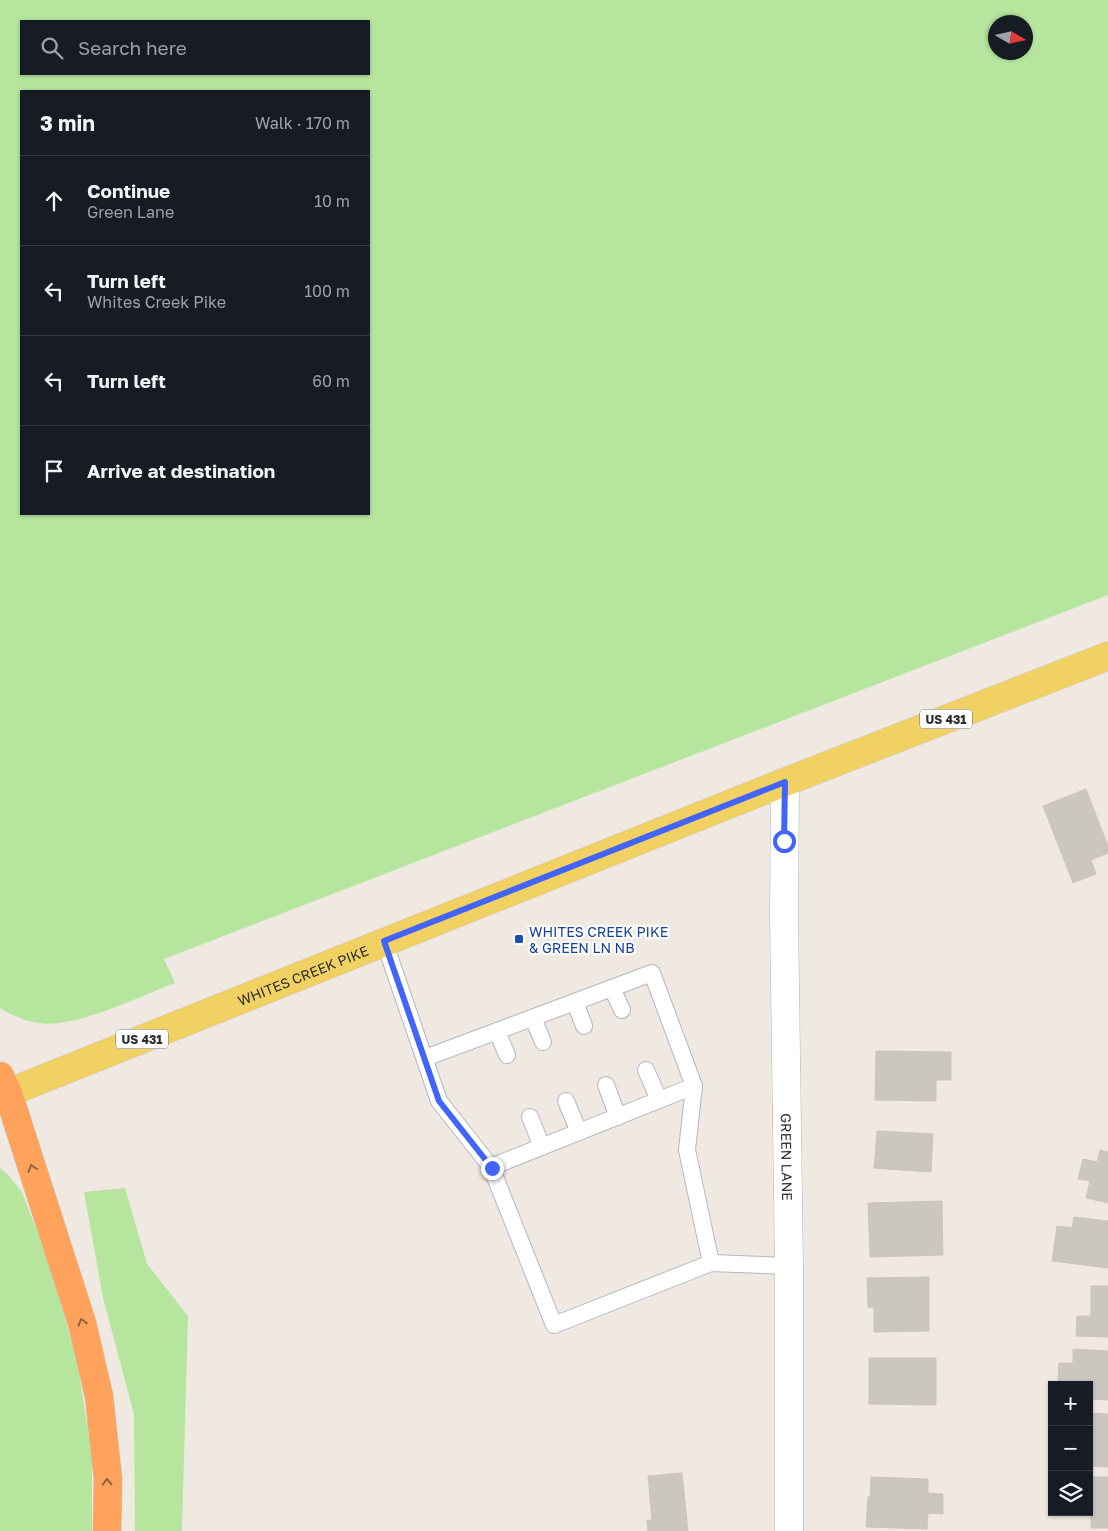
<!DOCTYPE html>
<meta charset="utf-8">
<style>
body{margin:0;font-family:"Golos Text",sans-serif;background:#242831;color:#f1f3f6}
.controls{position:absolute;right:15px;bottom:15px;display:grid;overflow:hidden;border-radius:0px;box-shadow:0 1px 4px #0004}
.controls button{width:45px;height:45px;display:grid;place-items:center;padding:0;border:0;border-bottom:1px solid #363941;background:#171b24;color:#f1f3f6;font:25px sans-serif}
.compass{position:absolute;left:988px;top:15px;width:45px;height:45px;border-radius:50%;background:#171b24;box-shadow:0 1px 4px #0004;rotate:99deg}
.stop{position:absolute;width:15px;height:15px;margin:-11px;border:4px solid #4264fb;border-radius:50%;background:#fff}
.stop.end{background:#4264fb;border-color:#fff;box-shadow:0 1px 5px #0008}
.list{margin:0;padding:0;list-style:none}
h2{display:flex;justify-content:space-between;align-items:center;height:65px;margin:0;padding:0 20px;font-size:21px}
h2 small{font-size:16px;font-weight:400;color:#9ea1a6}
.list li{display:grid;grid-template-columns:32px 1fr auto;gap:15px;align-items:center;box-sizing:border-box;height:90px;padding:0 20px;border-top:1px solid #363941}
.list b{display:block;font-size:19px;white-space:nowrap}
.list p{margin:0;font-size:16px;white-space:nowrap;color:#9ea1a6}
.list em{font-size:16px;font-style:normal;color:#9ea1a6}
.icon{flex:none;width:28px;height:28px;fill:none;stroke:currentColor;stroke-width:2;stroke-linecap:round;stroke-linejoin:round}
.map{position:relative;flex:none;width:1108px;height:1531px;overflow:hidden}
.search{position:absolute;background:#171b24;box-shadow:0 1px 4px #0004;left:20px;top:20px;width:350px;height:55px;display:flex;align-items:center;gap:12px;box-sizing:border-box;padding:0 18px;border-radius:0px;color:#9ea1a6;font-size:19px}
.panel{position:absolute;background:#171b24;box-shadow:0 1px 4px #0004;left:20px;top:90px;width:350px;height:425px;border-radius:0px}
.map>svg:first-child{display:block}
.green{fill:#b6e59e;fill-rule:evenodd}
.building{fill:#cbc7bf;stroke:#cbc5ba}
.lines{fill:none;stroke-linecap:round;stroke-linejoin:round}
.service-casing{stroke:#b4b7c1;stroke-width:18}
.minor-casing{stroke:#b4b7c1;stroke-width:29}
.primary-casing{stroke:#c9c9c9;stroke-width:29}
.motorway-casing{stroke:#c9c9c9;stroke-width:29}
.service{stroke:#fff;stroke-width:16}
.minor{stroke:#fff;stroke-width:28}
.primary{stroke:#f2d163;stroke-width:28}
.motorway{stroke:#ffa35c;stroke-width:28}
.oneway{stroke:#8c6343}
.route{stroke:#4264fb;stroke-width:6}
.transit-dot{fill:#1a4fb4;stroke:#fff;stroke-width:2}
.labels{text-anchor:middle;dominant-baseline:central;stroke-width:4.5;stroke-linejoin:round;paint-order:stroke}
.shield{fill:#fff;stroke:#6d6d6d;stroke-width:1}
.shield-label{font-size:12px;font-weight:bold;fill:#2e2e2e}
.transit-label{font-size:14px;fill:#164399;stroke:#fff;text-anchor:start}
.street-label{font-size:14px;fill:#2e2e2e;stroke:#fff}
</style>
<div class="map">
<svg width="1108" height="1531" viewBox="0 0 1108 1531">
<rect width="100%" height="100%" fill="#efe9e1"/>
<g class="green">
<path d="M0 0H1108V595L164 959 175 983C141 996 73 1029 39 1023 24 1021 12 1015 0 1008ZM369 21V74H21V21ZM1026 22V52H996V22ZM21 91H369V514H21Z"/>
<polygon points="0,1168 9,1176 22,1192 48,1260 77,1360 92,1455 92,1531 0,1531"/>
<polygon points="125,1188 147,1264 188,1316 182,1531 135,1531 134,1414 103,1298 84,1192"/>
</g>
<g class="building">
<polygon points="1086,789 1108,846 1108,853 1091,860 1096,874 1073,883 1043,806"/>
<polygon points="876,1051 951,1052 951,1080 936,1080 936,1101 875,1100"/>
<polygon points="877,1131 933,1134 931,1172 874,1168"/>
<polygon points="1100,1150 1108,1152 1108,1203 1086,1198 1090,1181 1078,1179 1083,1159 1097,1162"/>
<polygon points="942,1201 943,1255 870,1257 868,1203"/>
<polygon points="1074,1217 1108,1221 1108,1268 1052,1261 1057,1226 1072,1228"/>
<polygon points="929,1277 929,1331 874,1332 874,1308 868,1307 867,1278"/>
<polygon points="1091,1286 1108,1286 1108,1337 1076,1336 1077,1316 1091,1316"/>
<polygon points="1073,1349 1108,1351 1108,1400 1089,1399 1089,1385 1058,1384 1059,1363 1073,1363"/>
<polygon points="869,1358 936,1358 936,1405 869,1404"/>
<polygon points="1089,1413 1108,1414 1108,1467 1089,1466"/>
<polygon points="682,1473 688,1531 648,1531 647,1520 652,1520 648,1476"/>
<polygon points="871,1477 928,1479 928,1493 943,1494 943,1514 928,1513 927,1529 866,1527 868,1497 870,1497"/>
<rect x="1091" y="1477" width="17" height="51"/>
</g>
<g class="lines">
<defs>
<g id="service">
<polyline points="384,941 439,1101 491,1167 554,1325 711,1263 789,1266"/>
<polyline points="612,988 622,1010"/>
<polyline points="575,1002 584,1026"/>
<polyline points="533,1018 543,1042"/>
<polyline points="497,1031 507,1055"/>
<polyline points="425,1058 652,973 694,1086 491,1167"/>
<polyline points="646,1070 659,1100"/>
<polyline points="606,1085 618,1117"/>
<polyline points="694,1086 687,1150 711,1263"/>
<polyline points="566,1101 579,1132"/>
<polyline points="530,1117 542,1147"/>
</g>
<g id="minor">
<path id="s1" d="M785 782 784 915 789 1266V1531"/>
</g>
<g id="primary">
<path id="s2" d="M0 1096 785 782 1108 656"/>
</g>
<polyline id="motorway" points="0,1076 8,1093 82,1323 99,1396 108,1479 107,1531"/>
</defs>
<use href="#service" class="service-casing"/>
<use href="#minor" class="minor-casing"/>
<use href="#primary" class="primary-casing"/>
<use href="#motorway" class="motorway-casing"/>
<use href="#service" class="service"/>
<use href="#minor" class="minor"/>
<use href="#primary" class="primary"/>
<use href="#motorway" class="motorway"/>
</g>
<defs><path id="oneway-chevron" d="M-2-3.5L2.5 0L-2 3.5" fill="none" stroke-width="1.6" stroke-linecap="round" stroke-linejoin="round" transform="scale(1.25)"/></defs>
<g class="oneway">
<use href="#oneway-chevron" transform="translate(32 1168) rotate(-108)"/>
<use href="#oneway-chevron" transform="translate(82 1322) rotate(-106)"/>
<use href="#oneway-chevron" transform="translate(107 1482) rotate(-91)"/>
</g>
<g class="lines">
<polyline class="route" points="492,1168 439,1101 384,941 785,782 784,841"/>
</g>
<rect class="transit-dot" x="514" y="934" width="10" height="10" rx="2.5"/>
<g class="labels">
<g class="shield">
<rect x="920" y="709.5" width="52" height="19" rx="4"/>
<rect x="116" y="1029.5" width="52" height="19" rx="4"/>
</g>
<g class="shield-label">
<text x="946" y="719">US 431</text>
<text x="142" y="1039">US 431</text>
</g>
<g class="transit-label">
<text x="529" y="931">WHITES CREEK PIKE<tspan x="529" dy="16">&amp; GREEN LN NB</tspan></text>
</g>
<g class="street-label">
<text stroke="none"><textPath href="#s2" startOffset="326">WHITES CREEK PIKE</textPath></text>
<text stroke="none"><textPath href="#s1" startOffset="375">GREEN LANE</textPath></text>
</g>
</g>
</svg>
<div class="controls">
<button>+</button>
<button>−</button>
<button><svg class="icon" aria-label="layers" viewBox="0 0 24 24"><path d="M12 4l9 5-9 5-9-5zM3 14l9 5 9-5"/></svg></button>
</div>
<svg class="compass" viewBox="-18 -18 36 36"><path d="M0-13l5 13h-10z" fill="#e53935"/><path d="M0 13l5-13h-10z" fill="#9ea1a6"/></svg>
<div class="stop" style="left:784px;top:841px"></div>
<div class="stop end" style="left:492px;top:1168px"></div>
<div class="search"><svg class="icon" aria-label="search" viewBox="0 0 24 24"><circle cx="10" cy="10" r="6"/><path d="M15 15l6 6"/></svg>Search here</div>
<section class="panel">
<h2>3 min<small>Walk · 170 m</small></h2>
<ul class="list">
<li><svg class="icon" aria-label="ahead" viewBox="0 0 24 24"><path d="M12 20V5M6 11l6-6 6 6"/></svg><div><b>Continue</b><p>Green Lane</p></div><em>10 m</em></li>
<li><svg class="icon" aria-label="left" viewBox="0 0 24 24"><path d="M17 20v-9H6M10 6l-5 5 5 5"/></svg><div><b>Turn left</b><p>Whites Creek Pike</p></div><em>100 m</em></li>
<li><svg class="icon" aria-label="left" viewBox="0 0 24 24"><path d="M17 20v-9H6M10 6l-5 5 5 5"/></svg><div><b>Turn left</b></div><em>60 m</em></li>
<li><svg class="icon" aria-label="arrive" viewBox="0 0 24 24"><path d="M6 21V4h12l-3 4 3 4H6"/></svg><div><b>Arrive at destination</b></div></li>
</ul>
</section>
</div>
